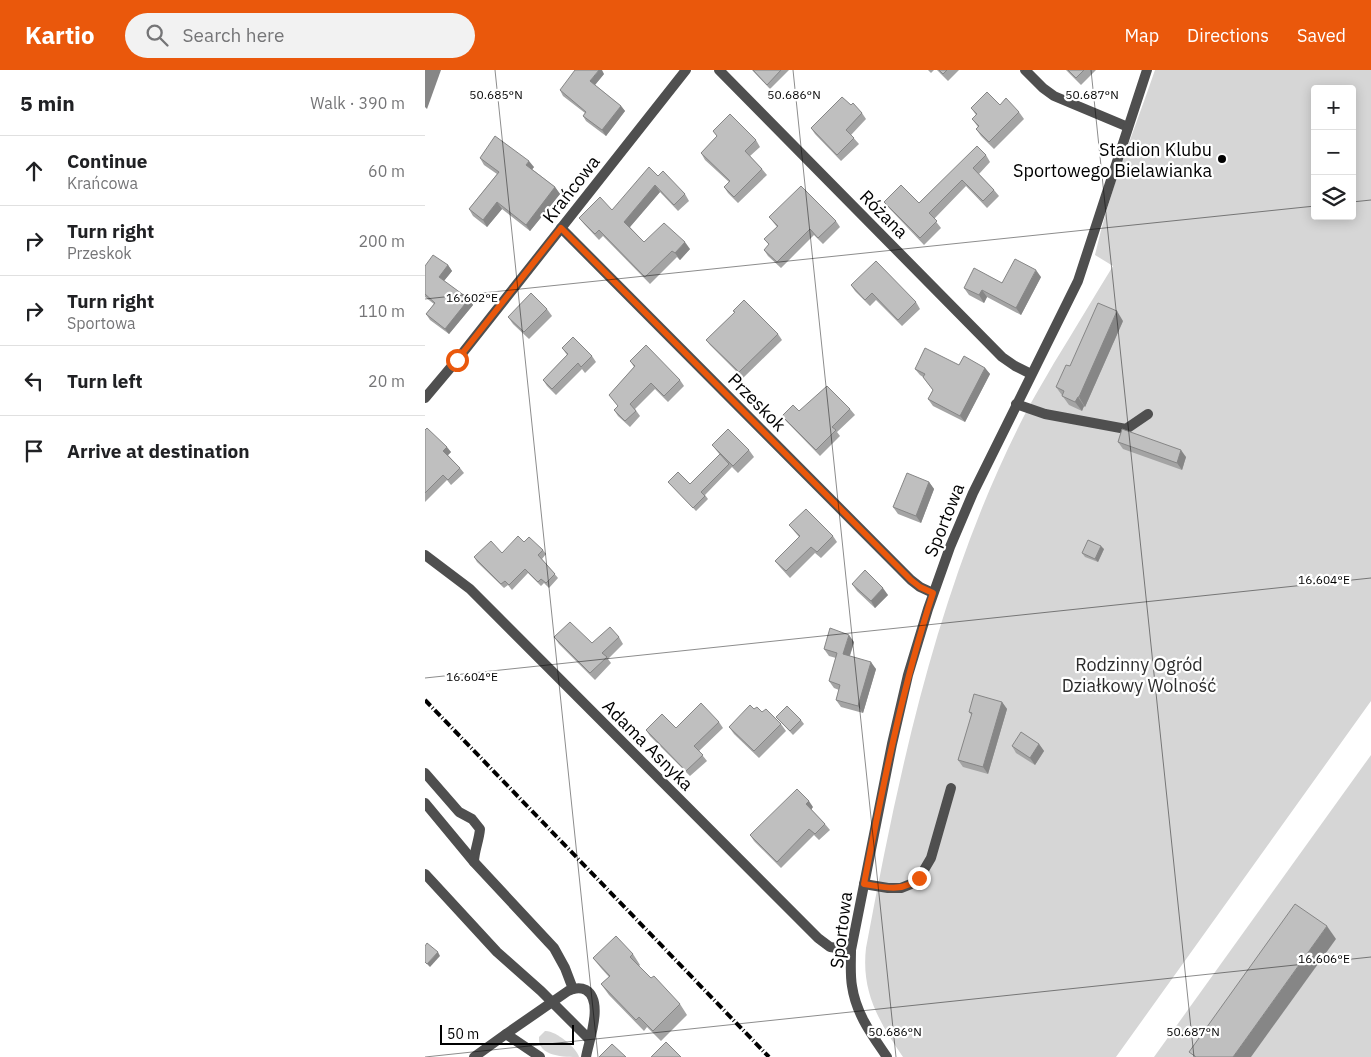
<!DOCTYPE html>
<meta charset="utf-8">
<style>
body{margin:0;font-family:"IBM Plex Sans",sans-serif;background:#f2f2f2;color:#202124}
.controls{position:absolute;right:15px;top:15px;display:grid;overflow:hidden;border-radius:5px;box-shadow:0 2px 12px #0003}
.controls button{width:45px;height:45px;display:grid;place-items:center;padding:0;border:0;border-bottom:1px solid #e0e0e0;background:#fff;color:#202124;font:25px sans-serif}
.scale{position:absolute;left:15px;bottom:12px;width:134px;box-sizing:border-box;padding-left:5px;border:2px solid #000;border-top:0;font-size:14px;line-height:18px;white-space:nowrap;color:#000;-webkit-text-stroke:4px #fff;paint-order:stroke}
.stop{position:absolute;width:15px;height:15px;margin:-11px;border:4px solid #ea580c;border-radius:50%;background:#fff}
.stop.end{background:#ea580c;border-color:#fff;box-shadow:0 1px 5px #0008}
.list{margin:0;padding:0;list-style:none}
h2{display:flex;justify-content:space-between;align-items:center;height:65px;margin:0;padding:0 20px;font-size:21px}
h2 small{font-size:16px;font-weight:400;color:#757577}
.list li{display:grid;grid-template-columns:32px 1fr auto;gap:15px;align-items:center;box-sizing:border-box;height:70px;padding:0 20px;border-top:1px solid #e0e0e0}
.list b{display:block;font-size:19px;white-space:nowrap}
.list p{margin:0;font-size:16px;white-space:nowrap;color:#757577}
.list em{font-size:16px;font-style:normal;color:#757577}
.icon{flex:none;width:28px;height:28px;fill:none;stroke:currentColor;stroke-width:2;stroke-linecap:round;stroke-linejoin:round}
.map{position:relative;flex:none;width:946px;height:987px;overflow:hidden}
header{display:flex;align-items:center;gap:30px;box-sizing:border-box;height:70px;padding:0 25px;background:#ea580c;color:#fff}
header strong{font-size:24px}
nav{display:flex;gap:28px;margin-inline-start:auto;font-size:18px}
.search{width:350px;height:45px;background:#f2f2f2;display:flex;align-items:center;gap:12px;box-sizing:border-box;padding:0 18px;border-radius:28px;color:#757577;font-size:19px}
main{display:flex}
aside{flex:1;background:#fff}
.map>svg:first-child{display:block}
.green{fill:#d6d6d6;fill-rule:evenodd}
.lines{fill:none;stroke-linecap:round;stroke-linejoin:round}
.service{stroke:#4f4f4f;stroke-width:10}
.minor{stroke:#4f4f4f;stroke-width:10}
.rail{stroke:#000;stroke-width:4;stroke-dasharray:8 2.5 1 2.5;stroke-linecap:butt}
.wall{fill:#a4a4a4}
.shaded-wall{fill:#868686}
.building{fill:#bfbfbf;stroke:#868686}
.route{stroke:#ea580c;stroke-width:6}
.ticks{fill:none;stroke:#000;stroke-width:1;stroke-opacity:0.45}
.poi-dot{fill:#000;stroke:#fff;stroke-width:2}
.labels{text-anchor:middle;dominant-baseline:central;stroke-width:4.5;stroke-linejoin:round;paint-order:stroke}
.poi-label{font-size:18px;fill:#000;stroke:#fff;text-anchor:end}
.street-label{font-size:18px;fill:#000;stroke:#fff}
.park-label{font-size:18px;fill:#2d2d2d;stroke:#fff}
.ticks-label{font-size:12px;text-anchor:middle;fill:#000;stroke:#fff;stroke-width:4.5;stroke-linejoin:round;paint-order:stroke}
</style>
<header>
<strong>Kartio</strong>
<div class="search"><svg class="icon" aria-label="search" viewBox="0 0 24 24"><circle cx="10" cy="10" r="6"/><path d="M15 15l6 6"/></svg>Search here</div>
<nav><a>Map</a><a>Directions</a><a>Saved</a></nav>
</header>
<main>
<aside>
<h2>5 min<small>Walk · 390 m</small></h2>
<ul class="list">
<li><svg class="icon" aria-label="ahead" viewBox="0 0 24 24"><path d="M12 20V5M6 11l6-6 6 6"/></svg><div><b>Continue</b><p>Krańcowa</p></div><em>60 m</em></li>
<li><svg class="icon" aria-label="right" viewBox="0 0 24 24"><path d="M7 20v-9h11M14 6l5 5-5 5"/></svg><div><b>Turn right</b><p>Przeskok</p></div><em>200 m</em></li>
<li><svg class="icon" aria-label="right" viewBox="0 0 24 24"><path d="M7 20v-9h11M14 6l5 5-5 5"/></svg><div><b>Turn right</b><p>Sportowa</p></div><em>110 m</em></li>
<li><svg class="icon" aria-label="left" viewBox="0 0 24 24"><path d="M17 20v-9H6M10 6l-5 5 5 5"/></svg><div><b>Turn left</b></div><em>20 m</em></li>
<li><svg class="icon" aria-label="arrive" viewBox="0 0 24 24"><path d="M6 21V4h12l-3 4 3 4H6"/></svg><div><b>Arrive at destination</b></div></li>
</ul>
</aside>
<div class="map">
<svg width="946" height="987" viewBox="0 0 946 987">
<rect width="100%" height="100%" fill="#fff"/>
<g class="green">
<path d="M730 0H946V631L691 987H478C454 952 436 922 441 878 475 696 514 512 599 346 608 328 619 311 629 293 649 261 668 228 688 196L670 185C684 122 709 61 730 0ZM890 19H927V146H890Z"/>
<polygon points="946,685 946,987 729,987"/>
<path d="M120 961C130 960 152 978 154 987 140 987 112 987 114 967Z"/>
</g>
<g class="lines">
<g class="service">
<polyline points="591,334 620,344 701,359 723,344"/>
<path d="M0 703 34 742 47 749 55 759C54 771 49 781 49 792"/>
<polyline points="0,733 49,792 129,878 140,898 148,919"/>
<polyline points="0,804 72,882 116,921 164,969"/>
<polyline points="439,814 463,818 476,818 486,814 496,805 506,788 526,718"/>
<path d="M81 964 143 921C149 918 155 917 161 920 179 931 164 970 161 987"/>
</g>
<g class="minor">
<polyline points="294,0 577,287 590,296 606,304"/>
<polyline points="600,0 618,18 629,26 703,57"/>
<polyline points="136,158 486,510 495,517 508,523"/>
<polyline points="0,328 32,290 261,0"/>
<polyline points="0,485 45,519 393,868 405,877 426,880"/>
<polyline points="49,987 81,964 115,987"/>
<path d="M462 987C447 965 431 944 427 916 425 905 426 892 426 880L467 674 483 605 503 539 525 477 548 423 653 211 722 0"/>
</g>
<polyline class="rail" points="0,630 344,987"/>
</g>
<g class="wall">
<polygon points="327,0 364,0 345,19"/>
<polygon points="503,0 509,0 506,3"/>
<polygon points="512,0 534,0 523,11"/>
<polygon points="641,0 671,0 656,15"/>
<polygon points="179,4 170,15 196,36 200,41 181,66 161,51 158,46 160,43 138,26 135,20"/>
<polygon points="426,35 437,43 441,49 426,65 434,74 416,91 390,64 386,58"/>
<polygon points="575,35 594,42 599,49 569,79 556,66 551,59 553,57 547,49 551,45 546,38"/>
<polygon points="288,61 331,70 335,77 325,86 337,99 342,105 313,133 303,123 299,117 304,112 280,90 276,83 292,66"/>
<polygon points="561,85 565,92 554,104 569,120 574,126 562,138 541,116 509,149 516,158 499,175 464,138 459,132 494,133"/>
<polygon points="55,88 109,97 107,99 130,117 135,124 105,161 77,139 62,157 48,146 44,139 72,104 59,95"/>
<polygon points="233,106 260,124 264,131 253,141 235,122 205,157 219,172 265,179 255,190 252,187 225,214 178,166 174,170 159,154 154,148 187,140"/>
<polygon points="344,147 411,151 415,157 398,174 389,165 356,198 343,186 339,180 344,175 339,169 352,157"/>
<polygon points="23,195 27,201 19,211 44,229 48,235 24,264 5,250 1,244 9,234 0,227 0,196"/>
<polygon points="616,207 596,245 562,227 559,233 544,225 539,218"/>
<polygon points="426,215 491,232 495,239 477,256 451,230 445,236 430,221"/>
<polygon points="122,239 127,246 104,269 88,254 83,247"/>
<polygon points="309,243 353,264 357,270 318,308 285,275 281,270"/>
<polygon points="698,251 660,337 659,336 657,341 644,335 631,317 645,296"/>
<polygon points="137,278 167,286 171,292 160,303 157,299 131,325 122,316 118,310 142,285"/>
<polygon points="205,291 255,310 259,316 243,332 230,319 210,339 215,346 205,357 193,346 189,340 193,336 184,325 209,297"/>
<polygon points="534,295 560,298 565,304 540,352 508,336 503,329 508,320 498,307 495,305 490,299"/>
<polygon points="425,339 430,345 412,362 415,366 395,386 361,351 357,346 374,341"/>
<polygon points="0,360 26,382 23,385 35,398 39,403 26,415 22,410 0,432"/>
<polygon points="693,372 761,387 757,400 698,379"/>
<polygon points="287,375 324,380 329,387 313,403 307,397 280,425 283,429 271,441 243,412 265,414 295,385"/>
<polygon points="504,412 509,419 496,453 473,444 468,437"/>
<polygon points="364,455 408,466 412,472 396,488 390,483 365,508 355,497 350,491 374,467"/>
<polygon points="99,472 118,480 121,484 117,489 133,508 124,518 119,513 116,516 103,503 87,520 83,515 79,518 52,492 49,487 77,483"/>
<polygon points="679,479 673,492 660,487 657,483"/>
<polygon points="427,514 463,525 450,538 432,521"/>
<polygon points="129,567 167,573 194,567 198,574 183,589 186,593 170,610 134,574"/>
<polygon points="429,572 425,586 451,599 438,643 416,637 411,630 414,620 409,618 404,611 411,588 404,586 399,579"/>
<polygon points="577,632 582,639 563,704 538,697 533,690 547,646 544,642"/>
<polygon points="329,639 337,642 356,654 361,661 334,688 309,664 304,657"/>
<polygon points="351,647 376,650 379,654 368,665"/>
<polygon points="294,652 298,658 274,681 282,691 265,706 225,666 221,660 251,658"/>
<polygon points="614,674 619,681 610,695 591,683 587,676"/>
<polygon points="388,737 386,739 400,754 405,760 394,770 389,765 356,798 329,771 325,765"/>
<polygon points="208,884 215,895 214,896 226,908 255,934 262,945 236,971 222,957 219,961 184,925 176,914 184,907 176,898 168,888"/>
</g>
<g class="shaded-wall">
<polygon points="0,0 16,0 2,39 0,37"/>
<polygon points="174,0 177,0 179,4 169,16 165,11"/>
<polygon points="196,36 200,41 181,66 177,60"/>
<polygon points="104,91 109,97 106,101 101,95"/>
<polygon points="230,115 235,122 204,158 199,152"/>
<polygon points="130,117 135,124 105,161 101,155"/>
<polygon points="72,132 77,139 62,157 58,150"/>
<polygon points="260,172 265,179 255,190 250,183"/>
<polygon points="23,195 27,201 18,212 14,207"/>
<polygon points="611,200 616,207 596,245 591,238"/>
<polygon points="557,220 562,227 559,233 554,225"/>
<polygon points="44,229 48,235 24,264 20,259"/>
<polygon points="692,241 698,251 660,337 654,327"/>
<polygon points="560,298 565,304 540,352 535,346"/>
<polygon points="653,327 659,336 657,341 650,332"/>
<polygon points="22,377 26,382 22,386 18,381"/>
<polygon points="756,380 761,387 757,400 752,393"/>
<polygon points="504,412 509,419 496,453 491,446"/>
<polygon points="676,476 679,479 673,492 670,489"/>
<polygon points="458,518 463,525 450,538 446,531"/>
<polygon points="424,565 429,572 423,591 418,584"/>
<polygon points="446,592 451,599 438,643 433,636"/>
<polygon points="577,632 582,639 563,704 558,697"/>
<polygon points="614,674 619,681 610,695 605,688"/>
<polygon points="384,731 388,737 386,740 381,734"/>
<polygon points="902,856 911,869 826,987 808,987"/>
<polygon points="13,882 15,886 5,897 2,894"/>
</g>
<g class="building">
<polygon points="150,0 174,0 165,11 196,36 177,60 158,46 161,42 135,20"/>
<polygon points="328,0 356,0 342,15"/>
<polygon points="514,0 522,0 518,4"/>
<polygon points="643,0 659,0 651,8"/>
<polygon points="562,22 575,35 581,28 594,42 564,72 551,59 554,56 547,49 552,44 546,38"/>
<polygon points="417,27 426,35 428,33 437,43 421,60 429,68 412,85 386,58"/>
<polygon points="305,44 331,70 320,81 337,99 309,127 299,117 305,111 276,83 292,66 288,61"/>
<polygon points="70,66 104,91 101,95 130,117 101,155 72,132 58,150 44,139 74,102 55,88"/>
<polygon points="552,76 561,85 548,98 569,120 558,131 537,110 504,143 512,151 495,168 459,132 476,115 494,133"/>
<polygon points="224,97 233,106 238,101 260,124 249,135 230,115 199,152 219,172 239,153 260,172 250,183 247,181 220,207 174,160 170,164 154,148 175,127 187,140"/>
<polygon points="376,116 411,151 393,168 385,159 352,192 339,180 344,174 339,169 353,156 344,147"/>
<polygon points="8,185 23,195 14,207 44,229 20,259 1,244 10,233 0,224 0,196"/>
<polygon points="590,189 611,200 591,238 557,220 554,225 539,218 549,198 577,213"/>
<polygon points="451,191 491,232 473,250 447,223 440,230 426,215"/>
<polygon points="106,223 122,239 99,262 83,247"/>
<polygon points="319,230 353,264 314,302 281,270 310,242 308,241"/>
<polygon points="673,233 692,241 654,327 653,327 650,332 637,326 639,321 631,317 641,295 645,296"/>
<polygon points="148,267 167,286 156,297 153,293 127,319 118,310 143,284 137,278"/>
<polygon points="221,275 255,310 239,326 226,313 205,334 211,341 200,351 189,340 193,336 184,325 210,296 205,291"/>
<polygon points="500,278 534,295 539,286 560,298 535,346 503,329 508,320 498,307 500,304 490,299"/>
<polygon points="402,316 425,339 407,357 411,360 391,380 357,346 368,335 374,341"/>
<polygon points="2,358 22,377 18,381 35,398 23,410 18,405 0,423 0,360"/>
<polygon points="303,359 324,380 308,396 287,375"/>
<polygon points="697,359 756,380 752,393 693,372"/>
<polygon points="295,384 304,394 276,422 280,426 268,438 243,412 253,402 265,414"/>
<polygon points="482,403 504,412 491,446 468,437"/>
<polygon points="381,439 408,466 392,482 386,477 361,501 350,491 375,466 364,455"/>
<polygon points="93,466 99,472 104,467 118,480 113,485 130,504 121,513 116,509 113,512 100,499 84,515 80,511 76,514 49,487 66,471 77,483"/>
<polygon points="663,470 676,476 670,489 657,483"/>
<polygon points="440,500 458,518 446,531 427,514"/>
<polygon points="145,552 167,573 185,557 194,567 177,583 182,587 165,603 129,567"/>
<polygon points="405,558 424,565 418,584 446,592 433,636 411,630 415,615 404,611 412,583 399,579"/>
<polygon points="549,624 577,632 558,697 533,690 547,643 544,642"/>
<polygon points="276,633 294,652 269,676 278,685 261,701 221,660 237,644 251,658"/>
<polygon points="325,635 329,639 332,637 337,642 341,639 356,654 329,681 304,657"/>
<polygon points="362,636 376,650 365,661 351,647"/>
<polygon points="596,662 614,674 605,688 587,676"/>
<polygon points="372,719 384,731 381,734 400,754 390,764 384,759 352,792 325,765"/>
<polygon points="870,834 902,856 808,987 771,987 764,982"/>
<polygon points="191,866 208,884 205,887 226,908 229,906 255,934 228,961 214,947 211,950 176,914 185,906 168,888"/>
<polygon points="2,873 13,882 2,894 0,892 0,876"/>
<polygon points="241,972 256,987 226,987"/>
<polygon points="187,974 201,987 174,987"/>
</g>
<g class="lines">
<path class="route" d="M32 290 136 158 486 510 495 517 508 523C477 618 458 715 439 814 459 817 477 823 494 808"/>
</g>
<path class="ticks" d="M70 0 173 987M368 0 471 987M666 0 769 987M927 132 946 130M0 229 890 136M0 608 946 508M0 987 946 887"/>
<circle class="poi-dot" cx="797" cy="89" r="5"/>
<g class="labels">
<g class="poi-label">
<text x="787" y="79">Stadion Klubu<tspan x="787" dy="21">Sportowego Bielawianka</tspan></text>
</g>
<g class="street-label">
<text transform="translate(146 119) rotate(-52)">Krańcowa</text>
<text transform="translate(459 144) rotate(45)">Różana</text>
<text transform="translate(332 332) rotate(45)">Przeskok</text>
<text transform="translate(519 450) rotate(-68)">Sportowa</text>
<text transform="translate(223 675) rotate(45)">Adama Asnyka</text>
<text transform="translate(416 860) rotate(-83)">Sportowa</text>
</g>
<g class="park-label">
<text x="714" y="594">Rodzinny Ogród<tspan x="714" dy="21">Działkowy Wolność</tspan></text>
</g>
</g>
<g class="ticks-label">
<text x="71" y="29">50.685°N</text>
<text x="369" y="29">50.686°N</text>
<text x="667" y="29">50.687°N</text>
<text x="47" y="232">16.602°E</text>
<text x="899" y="514">16.604°E</text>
<text x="47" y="611">16.604°E</text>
<text x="899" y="893">16.606°E</text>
<text x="470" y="966">50.686°N</text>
<text x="768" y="966">50.687°N</text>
</g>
</svg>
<div class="controls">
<button>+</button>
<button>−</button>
<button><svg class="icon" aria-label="layers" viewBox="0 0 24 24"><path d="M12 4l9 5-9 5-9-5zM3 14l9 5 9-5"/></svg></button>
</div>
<div class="scale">50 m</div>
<div class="stop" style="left:32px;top:290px"></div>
<div class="stop end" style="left:494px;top:808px"></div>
</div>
</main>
